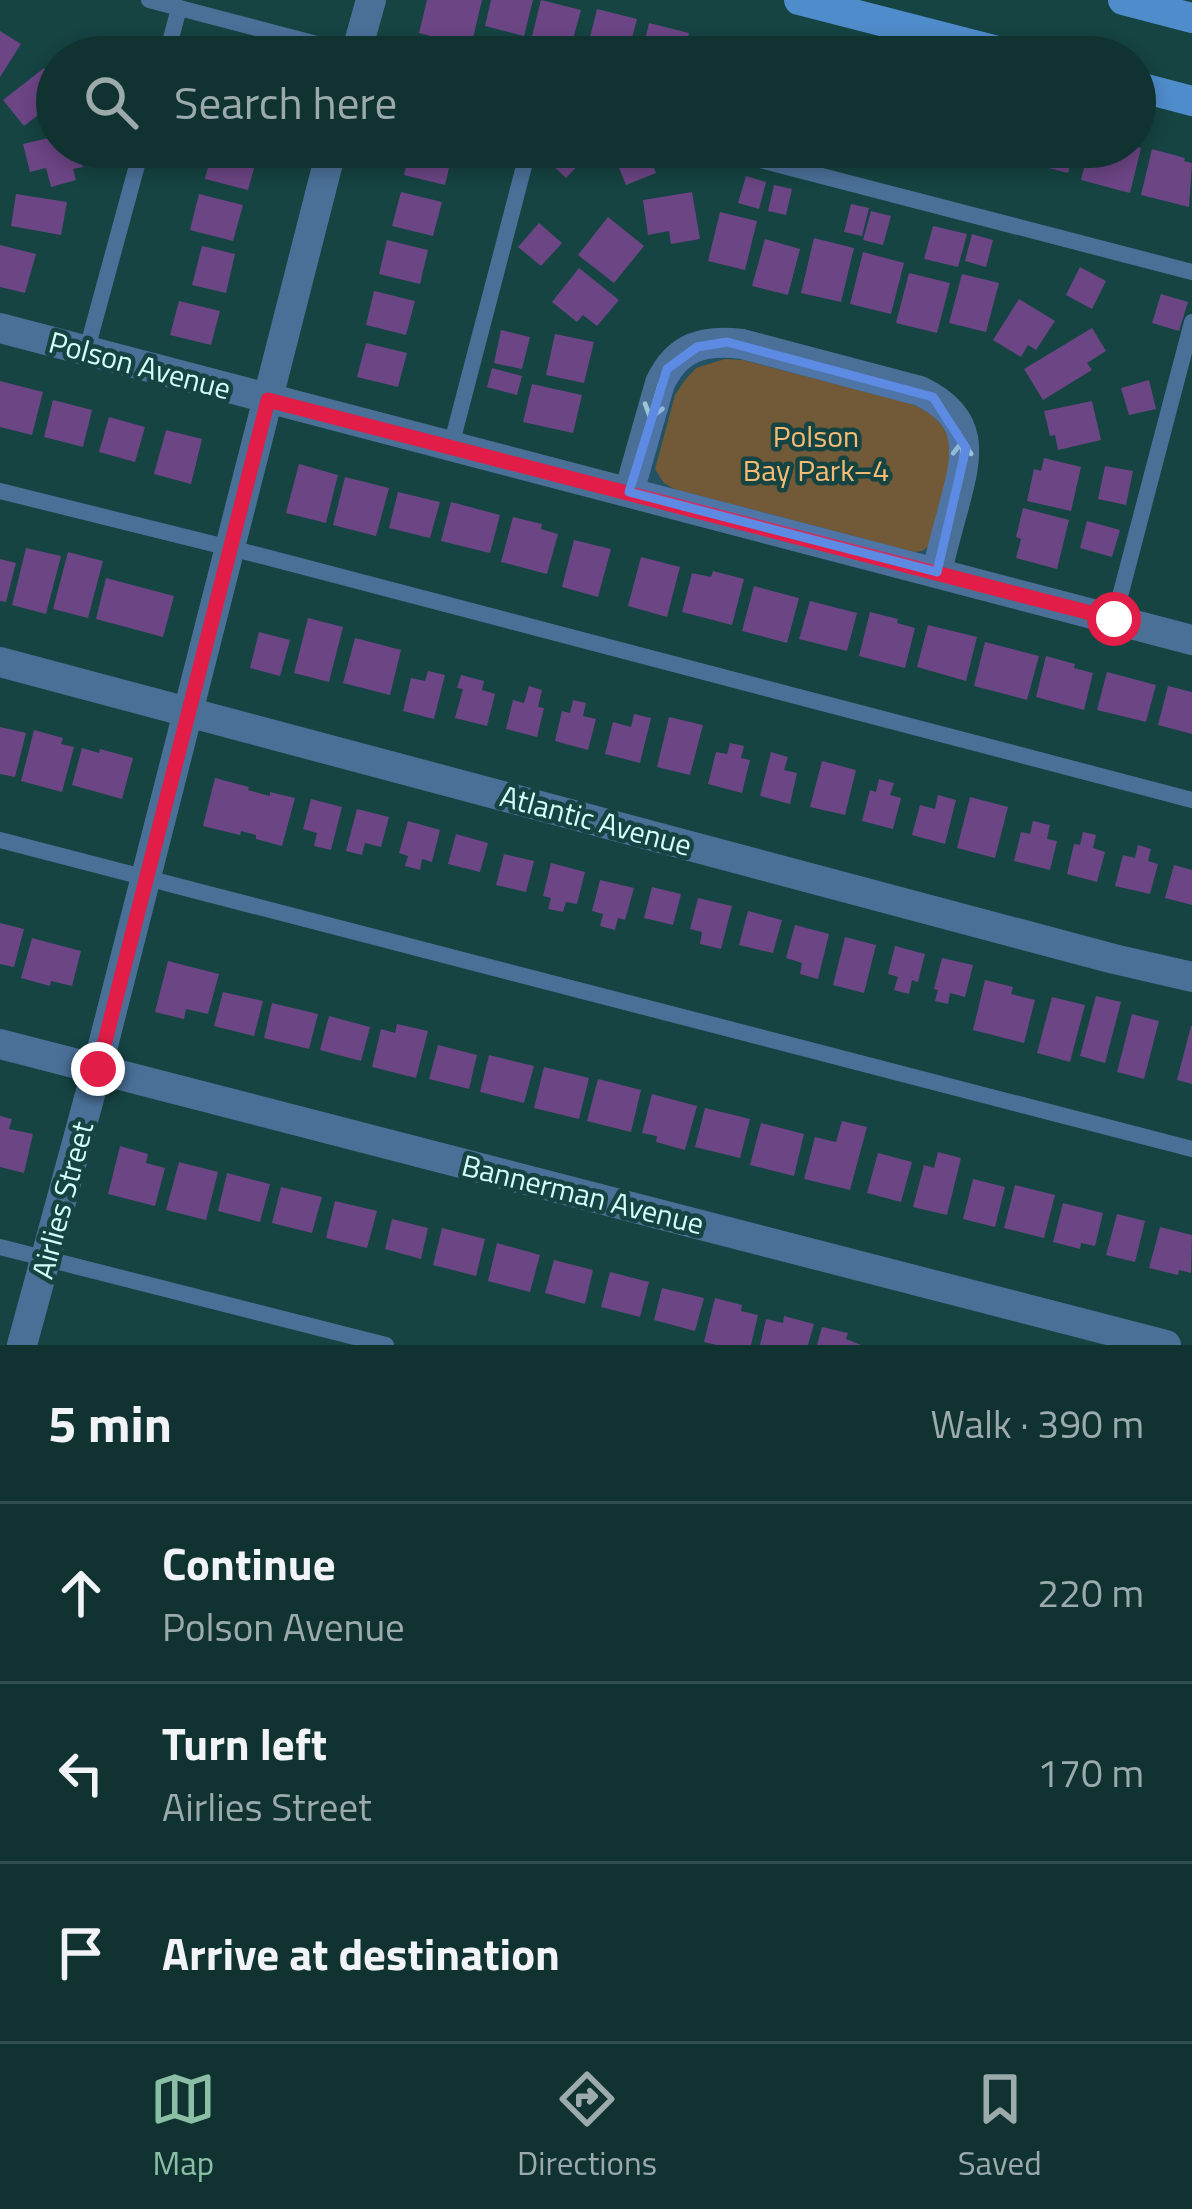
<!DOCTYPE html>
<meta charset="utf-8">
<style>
body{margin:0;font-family:"Titillium Web",sans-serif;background:#1e3f3e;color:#f1f3f6}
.stop{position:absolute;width:36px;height:36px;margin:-27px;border:9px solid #e11d48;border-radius:50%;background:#fff}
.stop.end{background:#e11d48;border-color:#fff;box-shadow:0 3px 12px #0008}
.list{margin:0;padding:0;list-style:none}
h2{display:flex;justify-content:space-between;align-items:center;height:156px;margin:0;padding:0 48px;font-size:51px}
h2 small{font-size:39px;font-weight:400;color:#9caaac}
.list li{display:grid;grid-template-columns:78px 1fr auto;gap:36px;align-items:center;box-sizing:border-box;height:180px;padding:0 48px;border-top:3px solid #304e4d}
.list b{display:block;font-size:45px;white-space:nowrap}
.list p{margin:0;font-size:39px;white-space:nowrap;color:#9caaac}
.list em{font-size:39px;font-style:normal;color:#9caaac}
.icon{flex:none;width:66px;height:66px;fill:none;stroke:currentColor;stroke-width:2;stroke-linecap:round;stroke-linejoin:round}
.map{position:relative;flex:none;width:1192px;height:1345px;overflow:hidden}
.search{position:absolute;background:#103332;box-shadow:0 6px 18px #0003;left:36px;right:36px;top:36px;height:132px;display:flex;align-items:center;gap:30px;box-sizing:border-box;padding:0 42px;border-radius:66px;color:#9caaac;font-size:45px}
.sheet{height:696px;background:#103332}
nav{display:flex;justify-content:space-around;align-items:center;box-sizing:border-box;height:168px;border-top:3px solid #304e4d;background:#103332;font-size:33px;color:#9caaac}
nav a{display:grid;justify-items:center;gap:6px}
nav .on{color:#8abfa5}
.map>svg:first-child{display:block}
.green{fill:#774d0d}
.building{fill:#6c4585}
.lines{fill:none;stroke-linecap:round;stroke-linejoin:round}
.service{stroke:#4b7098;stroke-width:16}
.minor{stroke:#4b7098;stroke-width:30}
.tertiary{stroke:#4b7098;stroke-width:30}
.secondary{stroke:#4f8ccb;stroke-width:30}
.oneway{stroke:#9ec5d3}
.route{stroke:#e11d48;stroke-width:15}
.marked{fill:#5d8be4;fill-opacity:0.2;stroke:#5d8be4;stroke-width:9;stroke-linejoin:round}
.labels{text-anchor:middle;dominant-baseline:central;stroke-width:9;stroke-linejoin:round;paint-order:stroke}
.street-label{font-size:30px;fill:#d5fdfa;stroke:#154442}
.park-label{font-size:30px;fill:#f6bc75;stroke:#154442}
</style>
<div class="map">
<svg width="1192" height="1345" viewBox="0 0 1192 1345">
<rect width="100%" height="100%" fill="#154442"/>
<path class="green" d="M725 359 743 360 909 403C978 430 947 488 934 542L922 551 914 552 674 489 664 483 655 469 675 395 685 380 696 368Z"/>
<g class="building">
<polygon points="427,0 482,0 471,46 419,33"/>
<polygon points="491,0 533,0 524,36 485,26"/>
<polygon points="541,0 581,10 570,50 531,40"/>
<polygon points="597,9 637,19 627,57 587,49"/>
<polygon points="649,23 689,33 683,57 641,57"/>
<polygon points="0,31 21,44 0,77"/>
<polygon points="700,37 740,47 737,57 695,57"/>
<polygon points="241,42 284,53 284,57 237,57"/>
<polygon points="749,47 781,55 781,57 746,57"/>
<polygon points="44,68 57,84 57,100 24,126 3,100"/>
<polygon points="57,136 57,147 78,147 83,167 73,169 76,180 51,187 46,168 30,172 23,144"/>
<polygon points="1135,146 1141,148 1130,193 1081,180 1089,147"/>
<polygon points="213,147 231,147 258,154 248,190 205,179"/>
<polygon points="411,147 436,147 453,151 445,185 404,175"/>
<polygon points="553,147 575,147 586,157 566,178 544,157"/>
<polygon points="641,147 645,147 656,173 626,185 615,158"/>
<polygon points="963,147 1017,147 1013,161"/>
<polygon points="1026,147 1075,147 1068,173 1022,161"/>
<polygon points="1152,149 1185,158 1184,161 1192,163 1189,207 1141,195"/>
<polygon points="746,176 766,182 759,209 738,203"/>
<polygon points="774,185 792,189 786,215 768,211"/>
<polygon points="401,192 442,202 433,236 392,226"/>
<polygon points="692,192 700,239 671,244 669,231 648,235 643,200"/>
<polygon points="16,194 67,202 61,235 11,226"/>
<polygon points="199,194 243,205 233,241 190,230"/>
<polygon points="851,204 869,208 862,236 844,232"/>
<polygon points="871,211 891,216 883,245 863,240"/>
<polygon points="720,212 757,221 745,270 708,261"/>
<polygon points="608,217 644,246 614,283 578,255"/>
<polygon points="539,223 562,243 541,266 518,247"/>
<polygon points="933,226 967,234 958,267 924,259"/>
<polygon points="972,234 993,240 986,267 965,261"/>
<polygon points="814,238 854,248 841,302 801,293"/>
<polygon points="765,239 800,249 788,295 752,286"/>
<polygon points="387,240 428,250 420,284 379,274"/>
<polygon points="0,245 36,254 25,293 0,287"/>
<polygon points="202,246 235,254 226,293 192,285"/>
<polygon points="863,252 904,263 891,314 850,304"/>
<polygon points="1080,267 1106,281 1092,309 1066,295"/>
<polygon points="579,268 619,300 597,326 583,315 577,322 552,302"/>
<polygon points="909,273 950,283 937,333 896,323"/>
<polygon points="962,274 999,283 986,332 949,323"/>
<polygon points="374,291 415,301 406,335 366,325"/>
<polygon points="1161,294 1188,302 1179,331 1152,323"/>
<polygon points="1019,299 1055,321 1036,350 1028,345 1021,357 993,340"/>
<polygon points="179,301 220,311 211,345 170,335"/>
<polygon points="1092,328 1106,351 1087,363 1092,370 1043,400 1024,369"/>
<polygon points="501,330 530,337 522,369 494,363"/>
<polygon points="555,334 594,342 584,383 546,375"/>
<polygon points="366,343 407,353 398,387 357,377"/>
<polygon points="492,368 522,376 517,395 487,387"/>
<polygon points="1149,380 1156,409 1129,415 1121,388"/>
<polygon points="0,381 43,392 32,435 0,427"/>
<polygon points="532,384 582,395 573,433 523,422"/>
<polygon points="53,400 92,410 83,447 44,437"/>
<polygon points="1092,401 1101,440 1058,450 1055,435 1050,436 1044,411"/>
<polygon points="109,417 145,427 135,462 99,452"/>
<polygon points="166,430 202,439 191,484 154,474"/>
<polygon points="1044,458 1081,467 1071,511 1027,501 1034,469 1041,471"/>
<polygon points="299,464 338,475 326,523 286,513"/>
<polygon points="1105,466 1133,471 1126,505 1098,499"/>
<polygon points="345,477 389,488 376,536 333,525"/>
<polygon points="398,492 440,502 430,538 389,528"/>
<polygon points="451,502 500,515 490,553 441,541"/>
<polygon points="1023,508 1069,520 1057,569 1016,558 1021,539 1016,537"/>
<polygon points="513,517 542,524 541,529 558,534 547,574 501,562"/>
<polygon points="1087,521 1120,530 1112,557 1080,548"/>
<polygon points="574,540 611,549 598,597 562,587"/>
<polygon points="26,548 61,556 46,614 12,605"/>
<polygon points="68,552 103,561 88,618 53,609"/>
<polygon points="641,557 680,567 667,617 628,606"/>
<polygon points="0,559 16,563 6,602 0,601"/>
<polygon points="713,571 744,579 732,625 682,612 692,573 711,577"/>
<polygon points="106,578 174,596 163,637 96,619"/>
<polygon points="754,586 799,598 787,643 742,631"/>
<polygon points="810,601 857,613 847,651 799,639"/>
<polygon points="870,612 898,619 897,623 915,628 905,668 859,656"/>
<polygon points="308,618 343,627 329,682 294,673"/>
<polygon points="928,625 977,637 966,681 917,667"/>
<polygon points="259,632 290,640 280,676 250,668"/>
<polygon points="355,638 401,650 390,695 343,683"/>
<polygon points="985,642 1039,656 1027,700 974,686"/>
<polygon points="1046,656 1075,664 1074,668 1093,673 1084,710 1036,697"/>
<polygon points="428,671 445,675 434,719 403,711 411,678 425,681"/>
<polygon points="1107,672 1156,685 1146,722 1097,710"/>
<polygon points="461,675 484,681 482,690 495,694 487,726 455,718 463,689 457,688"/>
<polygon points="529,686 542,690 538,707 544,708 537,737 506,729 513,700 524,703"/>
<polygon points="1168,686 1192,692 1192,734 1158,725"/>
<polygon points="573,700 586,703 583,716 596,719 588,750 555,741 562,711 570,713"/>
<polygon points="634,714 651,718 640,763 605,754 613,722 631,727"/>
<polygon points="669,717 703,725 690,775 657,767"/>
<polygon points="0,727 26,733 15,777 0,774"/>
<polygon points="34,730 63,738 61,744 74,747 62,792 21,781"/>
<polygon points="730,743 744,746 741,758 750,760 742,793 708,784 716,752 727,754"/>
<polygon points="82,748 99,753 100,749 133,758 122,799 72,785"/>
<polygon points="771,752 788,757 784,770 797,773 790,804 760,796"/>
<polygon points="822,761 856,770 845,815 810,807"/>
<polygon points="215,778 249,787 248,790 270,796 270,792 295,798 282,846 256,839 256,835 241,831 240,835 203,826"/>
<polygon points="879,779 894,783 890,795 901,798 893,829 862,821 870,790 876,792"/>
<polygon points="938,795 956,800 945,844 912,835 920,805 935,809"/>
<polygon points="970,797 1008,807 995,858 957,848"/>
<polygon points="311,799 342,807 331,850 314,846 317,833 303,829"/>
<polygon points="357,809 389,817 381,847 365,843 362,855 346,851"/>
<polygon points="408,821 440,830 432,862 422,859 420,870 405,866 408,856 399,853"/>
<polygon points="1033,821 1050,825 1047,839 1057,841 1050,870 1014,861 1021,832 1030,834"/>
<polygon points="1083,832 1096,835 1093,848 1105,852 1097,882 1067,874 1074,844 1080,845"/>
<polygon points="456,834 488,843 480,872 448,864"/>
<polygon points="1138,845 1151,849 1148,861 1158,864 1150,894 1115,886 1123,855 1135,858"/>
<polygon points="504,854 534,861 526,892 496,885"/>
<polygon points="551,863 585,872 577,904 566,902 563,912 548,909 551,898 543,896"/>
<polygon points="1174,865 1192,870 1192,905 1165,898"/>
<polygon points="600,880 634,888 625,920 618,918 615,930 600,926 603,914 592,911"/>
<polygon points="652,887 681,894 673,925 644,918"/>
<polygon points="698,898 732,906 721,949 700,944 702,932 690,929"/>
<polygon points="748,911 782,920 773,953 739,945"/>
<polygon points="0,923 24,929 14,967 0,964"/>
<polygon points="795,925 829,934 818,979 800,974 802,963 786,958"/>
<polygon points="845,937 876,945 864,993 833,985"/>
<polygon points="32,938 81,951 72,986 51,981 50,986 21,978"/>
<polygon points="895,946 925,954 918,982 912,980 909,994 894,990 898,977 888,974"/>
<polygon points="942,958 973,965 965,997 950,993 948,1004 935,1001 938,990 934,989"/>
<polygon points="168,961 219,974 208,1014 186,1009 184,1019 155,1012"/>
<polygon points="985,980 1013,987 1011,994 1035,1000 1024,1043 973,1030"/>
<polygon points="223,992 263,1001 254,1036 214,1026"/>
<polygon points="1096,996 1121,1002 1105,1063 1080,1056"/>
<polygon points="1052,997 1085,1005 1070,1062 1037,1053"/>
<polygon points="272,1003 318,1014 309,1049 264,1038"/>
<polygon points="1132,1014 1159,1021 1144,1079 1117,1072"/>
<polygon points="329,1016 370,1027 361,1061 320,1050"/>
<polygon points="397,1024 428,1031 416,1078 372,1067 381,1029 395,1033"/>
<polygon points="1191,1026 1192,1026 1192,1084 1177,1080"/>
<polygon points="438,1045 477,1055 469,1089 429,1079"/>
<polygon points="489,1055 534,1066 524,1103 480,1092"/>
<polygon points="544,1067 589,1078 579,1119 534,1108"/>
<polygon points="598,1079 641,1090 631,1132 587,1121"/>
<polygon points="652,1094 697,1106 685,1150 656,1142 657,1136 642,1133"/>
<polygon points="705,1108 750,1119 740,1158 695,1147"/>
<polygon points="0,1116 12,1119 9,1129 33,1134 24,1173 0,1167"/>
<polygon points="842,1121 867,1127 850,1190 804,1179 815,1137 836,1142"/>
<polygon points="761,1123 804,1134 794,1176 750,1165"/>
<polygon points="120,1146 148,1154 146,1163 165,1168 155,1206 108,1194"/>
<polygon points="938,1152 961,1158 947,1215 913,1207 924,1165 934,1168"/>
<polygon points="878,1153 912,1162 901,1202 867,1193"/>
<polygon points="179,1162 218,1172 206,1220 166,1210"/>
<polygon points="227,1173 270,1184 260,1222 218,1211"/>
<polygon points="973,1179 1005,1187 995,1227 963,1219"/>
<polygon points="1015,1185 1055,1195 1044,1238 1004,1228"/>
<polygon points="281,1187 322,1197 312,1233 272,1223"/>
<polygon points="335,1201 377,1211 367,1248 326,1238"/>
<polygon points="1063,1203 1103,1213 1095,1246 1081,1243 1080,1249 1053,1242"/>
<polygon points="1117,1214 1145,1221 1135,1262 1106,1255"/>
<polygon points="392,1219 428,1228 421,1259 385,1249"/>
<polygon points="1160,1227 1192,1235 1191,1273 1179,1270 1178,1275 1149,1268"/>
<polygon points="442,1228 485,1239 476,1276 433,1265"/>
<polygon points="497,1243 540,1255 530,1292 488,1281"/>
<polygon points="554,1260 593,1270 585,1304 545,1293"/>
<polygon points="610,1272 649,1282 640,1317 601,1307"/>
<polygon points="662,1288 704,1298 695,1331 654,1320"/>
<polygon points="715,1298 742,1305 741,1311 758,1315 751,1345 717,1345 704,1342"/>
<polygon points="784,1316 814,1324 808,1345 760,1345 766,1319 783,1323"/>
<polygon points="822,1327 848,1333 846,1339 861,1345 817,1345"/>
</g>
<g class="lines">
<g class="service">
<polyline points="149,0 359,55"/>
<polyline points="166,57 179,8"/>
<polyline points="710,147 1192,272"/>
<polyline points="87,349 142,147"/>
<polyline points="451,446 529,147"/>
<polyline points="0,491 266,557 1192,800"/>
<polyline points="1114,619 1192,322"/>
<polyline points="0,840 1192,1149"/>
<polyline points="0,1247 386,1345"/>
</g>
<g class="minor">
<polyline points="0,328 1192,640"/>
<path d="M629 492 660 383C677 347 703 339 742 344L920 391C976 418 968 454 954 506 948 528 942 549 937 572"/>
<polyline points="0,662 1114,959 1192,977"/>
<polyline points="0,1044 1166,1345"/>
</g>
<g class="tertiary">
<polyline points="355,57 371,0"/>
<polyline points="22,1345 97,1069 332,147"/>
</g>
<g class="secondary">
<polyline points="799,0 1021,57"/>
<polyline points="1123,0 1192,18"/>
<polyline points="1135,86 1192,101"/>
</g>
</g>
<defs><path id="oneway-shaft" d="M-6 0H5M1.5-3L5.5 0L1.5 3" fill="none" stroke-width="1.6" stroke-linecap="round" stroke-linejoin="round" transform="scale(3)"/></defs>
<g class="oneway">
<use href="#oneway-shaft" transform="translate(655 402) rotate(106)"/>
<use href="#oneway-shaft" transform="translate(962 458) rotate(-88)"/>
</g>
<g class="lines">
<polyline class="route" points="98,1069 268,400 1114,619"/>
</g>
<path class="marked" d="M727 342 933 397 966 448 937 572 629 492 667 369 697 347Z"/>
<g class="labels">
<g class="street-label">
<text transform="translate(140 365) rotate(15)">Polson Avenue</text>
<text transform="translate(596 820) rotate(15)">Atlantic Avenue</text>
<text transform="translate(583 1194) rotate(14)">Bannerman Avenue</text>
<text transform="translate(62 1200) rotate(-75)">Airlies Street</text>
</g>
<g class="park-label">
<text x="816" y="436">Polson<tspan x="816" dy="34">Bay Park–4</tspan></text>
</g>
</g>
</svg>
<div class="stop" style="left:1114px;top:619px"></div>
<div class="stop end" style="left:98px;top:1069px"></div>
<div class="search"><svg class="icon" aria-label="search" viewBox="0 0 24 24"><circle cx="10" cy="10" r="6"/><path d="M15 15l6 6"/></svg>Search here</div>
</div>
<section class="sheet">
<h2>5 min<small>Walk · 390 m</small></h2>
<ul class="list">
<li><svg class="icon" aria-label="ahead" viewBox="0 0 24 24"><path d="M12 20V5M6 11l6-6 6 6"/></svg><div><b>Continue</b><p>Polson Avenue</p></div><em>220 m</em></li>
<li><svg class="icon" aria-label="left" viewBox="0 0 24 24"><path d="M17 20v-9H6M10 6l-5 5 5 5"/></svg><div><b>Turn left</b><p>Airlies Street</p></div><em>170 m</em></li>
<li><svg class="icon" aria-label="arrive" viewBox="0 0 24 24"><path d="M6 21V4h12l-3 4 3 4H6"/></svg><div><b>Arrive at destination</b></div></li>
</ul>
</section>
<nav>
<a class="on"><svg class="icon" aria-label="map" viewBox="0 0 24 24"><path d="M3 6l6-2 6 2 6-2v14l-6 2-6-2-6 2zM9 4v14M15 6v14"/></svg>Map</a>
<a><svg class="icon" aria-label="directions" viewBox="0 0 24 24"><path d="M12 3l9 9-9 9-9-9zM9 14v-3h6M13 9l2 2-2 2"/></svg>Directions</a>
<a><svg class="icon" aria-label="saved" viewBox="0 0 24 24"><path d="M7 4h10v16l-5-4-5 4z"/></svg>Saved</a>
</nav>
